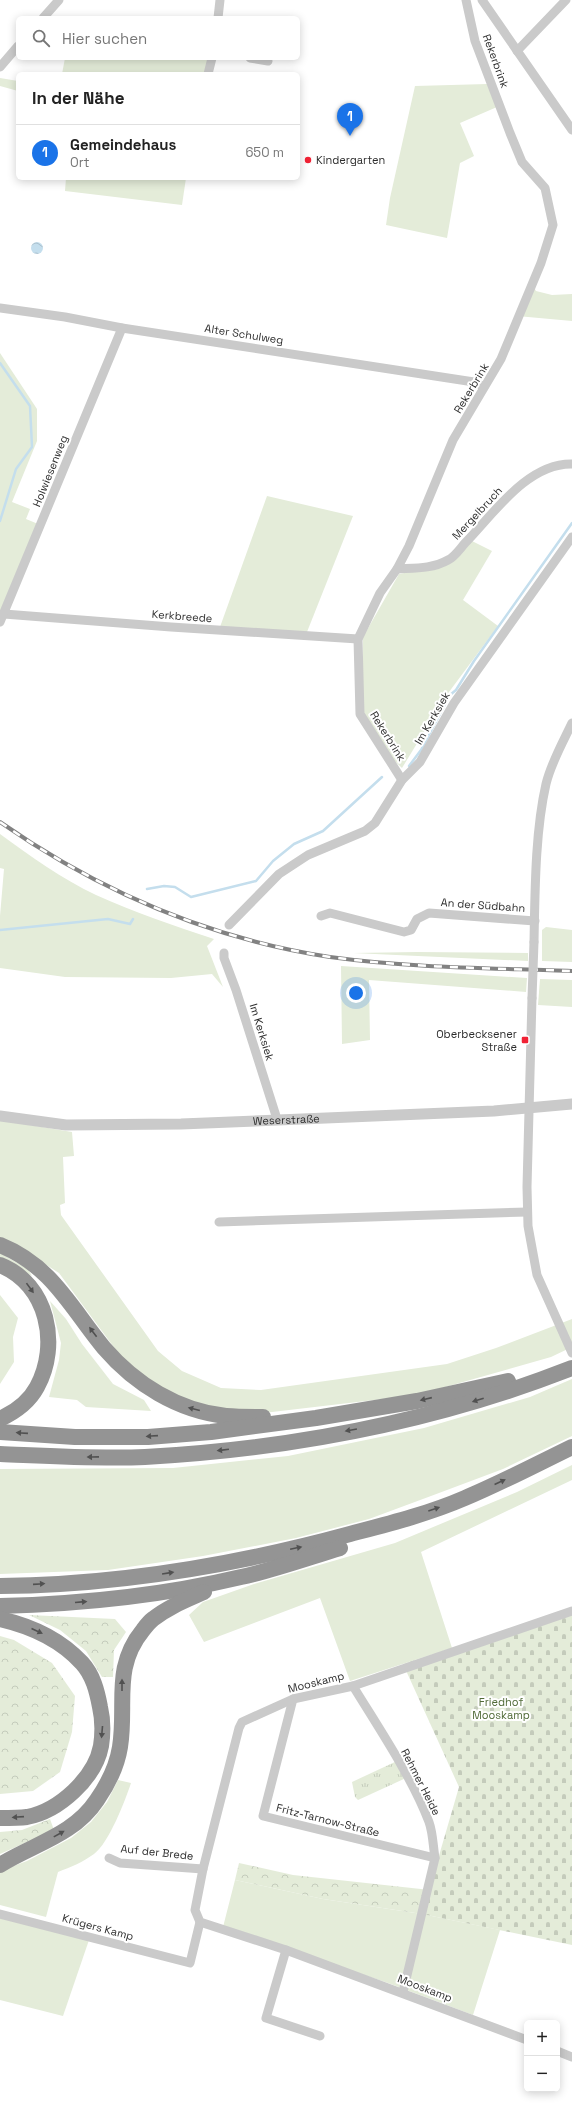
<!DOCTYPE html>
<html lang="de">
<meta charset="utf-8">
<style>
body{margin:0;font-family:"Space Grotesk",sans-serif;background:#f6f6f6;color:#222}
.controls{position:absolute;right:12px;bottom:12px;display:grid;overflow:hidden;border-radius:6px;box-shadow:0 2px 10px #0003}
.controls button{width:36px;height:36px;display:grid;place-items:center;padding:0;border:0;border-bottom:1px solid #e0e0e0;background:#fff;color:#222;font:20px sans-serif}
.you{position:absolute;left:356px;top:993px;width:14px;height:14px;margin:-10px;border:3px solid #fff;border-radius:50%;background:#1a73e8;box-shadow:0 0 0 6px #1a73e833}
.badge{display:grid;place-items:center;width:26px;height:26px;border-radius:50%;background:#1a73e8;color:#fff;font-size:13px;font-weight:700}
.pin{position:absolute;translate:-50% -33px;filter:drop-shadow(0 1px 2px #0008)}
.pin::after{content:'';position:absolute;top:21px;width:14px;height:12px;background:inherit;clip-path:polygon(0 0,100% 0,50% 100%)}
.list{margin:0;padding:0;list-style:none}
h2{display:flex;justify-content:space-between;align-items:center;height:52px;margin:0;padding:0 16px;font-size:17px}
h2 small{font-size:13px;font-weight:400;color:#767676}
.list li{display:grid;grid-template-columns:26px 1fr auto;gap:12px;align-items:center;box-sizing:border-box;height:56px;padding:0 16px;border-top:1px solid #e0e0e0}
.list b{display:block;font-size:15px;white-space:nowrap}
.list p{margin:0;font-size:13px;white-space:nowrap;color:#767676}
.list em{font-size:13px;font-style:normal;color:#767676}
.icon{flex:none;width:22px;height:22px;fill:none;stroke:currentColor;stroke-width:2;stroke-linecap:round;stroke-linejoin:round}
.map{position:relative;flex:none;width:572px;height:2104px;overflow:hidden}
.search{position:absolute;background:#fff;box-shadow:0 2px 10px #0003;left:16px;top:16px;width:284px;height:44px;display:flex;align-items:center;gap:10px;box-sizing:border-box;padding:0 14px;border-radius:6px;color:#767676;font-size:15px}
.panel{position:absolute;background:#fff;box-shadow:0 2px 10px #0003;left:16px;top:72px;width:284px;height:108px;border-radius:6px}
.map>svg:first-child{display:block}
.green{fill:#e4ecd9}
.forest{fill:url(#forest-crowns)}
.cemetery{fill:url(#cemetery-stones)}
.park{fill:url(#park-tufts)}
.water{fill:url(#water-waves)}
.lines{fill:none;stroke-linecap:round;stroke-linejoin:round}
.stream{stroke:#c4deed;stroke-width:2.5}
.minor{stroke:#cacaca;stroke-width:9}
.tertiary{stroke:#cacaca;stroke-width:11}
.motorway{stroke:#949494;stroke-width:16}
.rail-casing{stroke:#828282;stroke-width:4}
.rail{stroke:#fff;stroke-width:2.5;stroke-dasharray:8;stroke-linecap:butt}
.minor-bridge{stroke:#cacaca;stroke-width:9}
.oneway{fill:#515151}
.poi-dot{fill:#f12235;stroke:#fff;stroke-width:1.5}
.labels{text-anchor:middle;dominant-baseline:central;stroke-width:4;stroke-linejoin:round;paint-order:stroke}
.street-label{font-size:11px;fill:#2d2d2d;stroke:#fff}
.poi-label{font-size:11px;fill:#2d2d2d;stroke:#fff;text-anchor:start}
.park-label{font-size:11px;fill:#516b38;stroke:#fff}
</style>
<div class="map">
<svg width="572" height="2104" viewBox="0 0 572 2104">
<defs>
<pattern id="forest-crowns" width="20" height="18" patternUnits="userSpaceOnUse"><rect width="20" height="18" fill="#e4ecd9"/><path d="M2 6a3 3 0 1 1 6 0M12 15a3 3 0 1 1 6 0" fill="none" stroke="#c4cbbb"/></pattern>
<pattern id="cemetery-stones" width="16" height="16" patternUnits="userSpaceOnUse"><rect width="16" height="16" fill="#e4ecd9"/><path d="M2 7V4a2 2 0 0 1 4 0v3zM10 15v-3a2 2 0 0 1 4 0v3z" fill="#c4cbbb"/></pattern>
<pattern id="park-tufts" width="24" height="20" patternUnits="userSpaceOnUse"><rect width="24" height="20" fill="#e4ecd9"/><path d="M3 7l-1-3M5 7V3M7 7l1-3M15 17l-1-3M17 17v-4M19 17l1-3" fill="none" stroke="#c4cbbb"/></pattern>
<pattern id="water-waves" width="16" height="10" patternUnits="userSpaceOnUse"><rect width="16" height="10" fill="#c4deed"/><path d="M0 5q4-4 8 0t8 0" fill="none" stroke="#a9bfcc"/></pattern>
</defs>
<rect width="100%" height="100%" fill="#fff"/>
<g class="green">
<polygon points="65,58 209,58 207,74 62,74"/>
<polygon points="0,78 18,81 18,91 0,86"/>
<polygon points="487,84 497,107 460,123 474,156 460,163 447,238 386,225 390,198 415,86"/>
<polygon points="66,178 186,178 182,205 65,191"/>
<polygon points="531,283 536,291 552,295 572,294 572,321 517,316"/>
<polygon points="0,353 37,409 37,441 12,502 30,509 26,519 43,526 0,627"/>
<polygon points="267,496 353,516 307,632 220,627"/>
<polygon points="472,541 492,551 463,600 498,626 446,696 402,768 380,747 362,713 363,637 399,574 446,565"/>
<path d="M0 834C30 856 62 879 96 895 134 912 174 926 214 939L207 946 223 987 212 974 171 978 65 977 0 968V916L4 869 0 868Z"/>
<polygon points="546,927 572,930 572,962 542,961 542,930"/>
<polygon points="417,952 528,953 528,961 353,953"/>
<polygon points="341,966 527,978 526,992 369,980 370,1040 342,1044"/>
<polygon points="540,979 572,980 572,1007 538,1005"/>
<polygon points="0,1120 72,1132 74,1156 63,1157 65,1203 60,1205 61,1215 158,1351 182,1371 221,1388 261,1390 447,1364 496,1348 572,1319 572,1347 551,1357 417,1395 255,1414 204,1408 168,1392 127,1365 59,1273 20,1248 0,1240"/>
<polygon points="0,1253 28,1269 32,1276 0,1257"/>
<polygon points="0,1295 18,1318 13,1337 14,1362 0,1384"/>
<polygon points="50,1301 66,1319 82,1344 113,1384 144,1400 151,1411 86,1407 77,1400 49,1397 59,1360 61,1343"/>
<polygon points="572,1379 572,1436 503,1469 431,1496 369,1519 296,1538 203,1556 108,1570 0,1574 0,1469 173,1468 288,1456 424,1428 530,1397"/>
<polygon points="572,1465 572,1480 421,1552 452,1648 350,1681 320,1598 204,1642 189,1615 203,1602 254,1584 395,1543 517,1492"/>
<path d="M118 1780 131 1783C125 1801 109 1843 94 1854 83 1862 71 1867 58 1872L46 1917 0 1905V1871L27 1861 71 1838 91 1822 107 1802Z"/>
<polygon points="235,1880 323,1899 422,1914 500,1930 473,2015 388,1983 223,1927"/>
<polygon points="0,1917 89,1940 63,2016 0,2000"/>
</g>
<g class="forest">
<polygon points="29,1615 115,1619 126,1632 114,1650 113,1677 102,1677 86,1651 60,1630"/>
<polygon points="0,1636 14,1640 52,1663 75,1696 72,1732 60,1772 33,1791 0,1794"/>
<polygon points="50,1819 54,1830 0,1854 0,1832 22,1830"/>
<polygon points="239,1863 293,1875 430,1890 422,1914 323,1899 235,1880"/>
</g>
<polygon class="cemetery" points="572,1609 572,1945 422,1914 459,1787 403,1664"/>
<polygon class="park" points="397,1761 406,1778 358,1800 355,1797 352,1782"/>
<circle class="water" cx="37" cy="248" r="6"/>
<g class="lines">
<g class="stream">
<polyline points="0,363 30,406 32,447 16,469 0,521"/>
<polyline points="409,766 421,750 450,695 456,690 474,661 572,523"/>
<polyline points="147,889 164,886 175,887 191,897 256,881 273,861 294,844 323,831 382,777"/>
<polyline points="0,930 108,919 130,924 133,919"/>
</g>
<g class="minor">
<polyline points="482,0 572,130"/>
<polyline points="43,18 59,0"/>
<polyline points="218,18 220,0"/>
<polyline points="517,51 566,0"/>
<polyline points="250,58 268,61"/>
<polyline points="0,67 18,46"/>
<polyline points="208,74 212,58"/>
<polyline points="0,308 65,317 122,328 474,382 484,387"/>
<path d="M397 569C415 568 432 569 448 560 455 557 461 547 467 541 494 513 528 463 572 464"/>
<polyline points="4,614 171,627 358,639"/>
<polyline points="0,622 122,328"/>
<polyline points="402,780 360,714 358,639 380,593 397,569 409,546 453,440 501,359 541,263 553,225 545,188 522,162 510,133 475,41 466,0"/>
<polyline points="321,916 330,913 404,932 411,930 417,919 429,913 535,921"/>
<polyline points="229,925 279,874 308,855 365,831 375,823 402,780 420,762 454,703 572,537"/>
<path d="M534 942C535 893 535 832 546 784 551 763 563 742 572 723"/>
<polyline points="224,953 224,958 236,990 277,1119"/>
<polyline points="532,998 527,1187 528,1226 537,1275 572,1353"/>
<polyline points="219,1222 527,1212"/>
<path d="M353 1686C378 1727 412 1777 429 1822 433 1833 433 1846 435 1858L403 1992"/>
<polyline points="293,1699 263,1816 435,1858"/>
<polyline points="109,1858 120,1863 203,1869"/>
<polyline points="0,1914 190,1963 200,1922"/>
<polyline points="286,1950 266,2018 320,2036"/>
<polyline points="527,2040 286,1950 200,1922 195,1910 203,1869 239,1728 242,1722 293,1699 353,1686 572,1611"/>
<polyline points="557,2051 572,2057"/>
</g>
<path class="tertiary" id="s1" d="M0 1116 66 1125 181 1124 494 1111 572 1104"/>
<g class="motorway">
<path d="M0 1245C52 1266 71 1308 104 1348 135 1384 178 1411 226 1416 238 1417 251 1417 263 1417"/>
<path d="M0 1265C48 1284 60 1345 37 1387 29 1402 15 1412 0 1419"/>
<polyline points="0,1432 75,1437 148,1437 211,1432 316,1418 417,1401 508,1381"/>
<path d="M0 1454C48 1456 97 1459 145 1457 290 1449 437 1421 572 1368"/>
<path d="M0 1586C118 1585 236 1565 350 1534 388 1524 428 1514 465 1498 501 1483 537 1464 572 1447"/>
<path d="M0 1606C82 1604 161 1596 241 1577 274 1570 307 1558 340 1548"/>
<path d="M0 1619C31 1626 60 1639 82 1663 93 1675 97 1691 100 1707 103 1720 103 1733 101 1746 95 1778 59 1811 27 1817 19 1818 9 1818 0 1818"/>
<path d="M0 1865C34 1844 74 1835 97 1800 108 1784 117 1766 120 1747 127 1704 112 1668 143 1630 146 1626 149 1622 153 1619 168 1607 186 1600 204 1592"/>
</g>
<defs>
<path id="rail" d="M0 822C99 891 211 939 330 957 410 968 492 968 572 971"/>
</defs>
<use href="#rail" class="rail-casing"/>
<use href="#rail" class="rail"/>
<polyline class="minor-bridge" points="532,998 534,942"/>
</g>
<defs><path id="oneway-solid" d="M-6-.8H1V-3.2L6.5 0L1 3.2V.8H-6Z"/></defs>
<g class="oneway">
<use href="#oneway-solid" transform="translate(30 1288) rotate(54)"/>
<use href="#oneway-solid" transform="translate(93 1332) rotate(-127)"/>
<use href="#oneway-solid" transform="translate(426 1399) rotate(167)"/>
<use href="#oneway-solid" transform="translate(478 1400) rotate(162)"/>
<use href="#oneway-solid" transform="translate(194 1409) rotate(-166)"/>
<use href="#oneway-solid" transform="translate(351 1430) rotate(170)"/>
<use href="#oneway-solid" transform="translate(22 1433) rotate(-176)"/>
<use href="#oneway-solid" transform="translate(152 1436) rotate(176)"/>
<use href="#oneway-solid" transform="translate(223 1450) rotate(173)"/>
<use href="#oneway-solid" transform="translate(93 1457) rotate(179)"/>
<use href="#oneway-solid" transform="translate(500 1482) rotate(-25)"/>
<use href="#oneway-solid" transform="translate(434 1509) rotate(-19)"/>
<use href="#oneway-solid" transform="translate(296 1548) rotate(-12)"/>
<use href="#oneway-solid" transform="translate(168 1573) rotate(-9)"/>
<use href="#oneway-solid" transform="translate(39 1584) rotate(-4)"/>
<use href="#oneway-solid" transform="translate(81 1602) rotate(-5)"/>
<use href="#oneway-solid" transform="translate(37 1631) rotate(24)"/>
<use href="#oneway-solid" transform="translate(122 1685) rotate(-90)"/>
<use href="#oneway-solid" transform="translate(102 1732) rotate(95)"/>
<use href="#oneway-solid" transform="translate(18 1817) rotate(176)"/>
<use href="#oneway-solid" transform="translate(59 1834) rotate(-29)"/>
</g>
<g class="poi-dot">
<circle cx="308" cy="160" r="4"/>
<rect x="521" y="1036" width="8" height="8" rx="2"/>
</g>
<g class="labels">
<g class="street-label">
<text transform="translate(496 61) rotate(70)">Rekerbrink</text>
<text transform="translate(244 334) rotate(9)">Alter Schulweg</text>
<text transform="translate(471 388) rotate(-59)">Rekerbrink</text>
<text transform="translate(50 471) rotate(-68)">Holwiesenweg</text>
<text transform="translate(477 513) rotate(-47)">Mergelbruch</text>
<text transform="translate(182 616) rotate(4)">Kerkbreede</text>
<text transform="translate(432 718) rotate(-60)">Im Kerksiek</text>
<text transform="translate(388 736) rotate(58)">Rekerbrink</text>
<text transform="translate(483 905) rotate(4)">An der Südbahn</text>
<text transform="translate(262 1032) rotate(73)">Im Kerksiek</text>
<text stroke="none"><textPath href="#s1" startOffset="287">Weserstraße</textPath></text>
<text transform="translate(316 1682) rotate(-14)">Mooskamp</text>
<text transform="translate(421 1782) rotate(63)">Rehmer Heide</text>
<text transform="translate(328 1820) rotate(14)">Fritz-Tarnow-Straße</text>
<text transform="translate(157 1852) rotate(6)">Auf der Brede</text>
<text transform="translate(98 1927) rotate(15)">Krügers Kamp</text>
<text transform="translate(425 1988) rotate(21)">Mooskamp</text>
</g>
<g class="poi-label">
<text x="316" y="160">Kindergarten</text>
<text x="517" y="1034" text-anchor="end">Oberbecksener<tspan x="517" dy="13">Straße</tspan></text>
</g>
<g class="park-label">
<text x="501" y="1702">Friedhof<tspan x="501" dy="13">Mooskamp</tspan></text>
</g>
</g>
</svg>
<div class="controls">
<button>+</button>
<button>−</button>
</div>
<div class="you"></div>
<div class="pin badge" style="left:350px;top:136px">1</div>
<div class="search"><svg class="icon" aria-label="search" viewBox="0 0 24 24"><circle cx="10" cy="10" r="6"/><path d="M15 15l6 6"/></svg>Hier suchen</div>
<section class="panel">
<h2>In der Nähe<small></small></h2>
<ul class="list">
<li><span class="badge">1</span><div><b>Gemeindehaus</b><p>Ort</p></div><em>650 m</em></li>
</ul>
</section>
</div>
